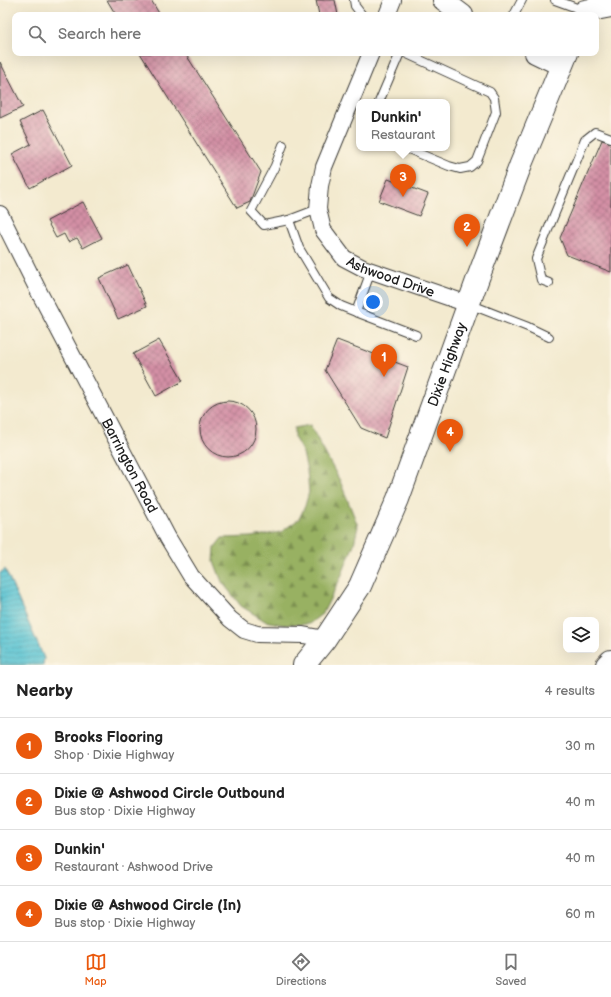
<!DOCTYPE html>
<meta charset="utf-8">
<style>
body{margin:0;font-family:"Balsamiq Sans",sans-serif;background:#f6f6f6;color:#222}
.controls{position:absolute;right:12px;bottom:12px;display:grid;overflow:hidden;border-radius:8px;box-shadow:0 4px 16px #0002}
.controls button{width:36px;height:36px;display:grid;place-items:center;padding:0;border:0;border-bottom:1px solid #e0e0e0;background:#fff;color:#222;font:20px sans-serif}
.you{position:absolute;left:373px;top:302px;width:14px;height:14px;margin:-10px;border:3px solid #fff;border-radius:50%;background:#1a73e8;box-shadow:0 0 0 6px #1a73e833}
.badge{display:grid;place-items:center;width:26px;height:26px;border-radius:50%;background:#ea580c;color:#fff;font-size:13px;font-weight:700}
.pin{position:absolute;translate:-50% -33px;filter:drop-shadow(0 1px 2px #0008)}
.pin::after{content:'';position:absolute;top:21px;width:14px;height:12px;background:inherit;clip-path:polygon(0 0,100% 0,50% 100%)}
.popup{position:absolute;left:356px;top:99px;width:94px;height:52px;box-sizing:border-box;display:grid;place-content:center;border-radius:8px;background:#fff;filter:drop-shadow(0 1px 3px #0005);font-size:13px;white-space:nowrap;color:#767676}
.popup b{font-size:15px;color:#222}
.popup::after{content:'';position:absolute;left:50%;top:100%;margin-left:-8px;border:8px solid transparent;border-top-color:#fff}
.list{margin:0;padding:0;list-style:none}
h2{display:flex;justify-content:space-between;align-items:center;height:52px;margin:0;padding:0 16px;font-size:17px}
h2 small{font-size:13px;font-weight:400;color:#767676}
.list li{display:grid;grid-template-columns:26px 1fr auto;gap:12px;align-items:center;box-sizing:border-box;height:56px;padding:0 16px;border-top:1px solid #e0e0e0}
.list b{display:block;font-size:15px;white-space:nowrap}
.list p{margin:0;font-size:13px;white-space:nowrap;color:#767676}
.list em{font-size:13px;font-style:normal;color:#767676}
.icon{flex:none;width:22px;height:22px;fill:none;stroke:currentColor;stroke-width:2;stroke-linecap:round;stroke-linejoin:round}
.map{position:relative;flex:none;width:611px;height:665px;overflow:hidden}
.search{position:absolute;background:#fff;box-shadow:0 4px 16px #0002;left:12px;right:12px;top:12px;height:44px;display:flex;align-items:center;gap:10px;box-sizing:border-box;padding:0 14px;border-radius:8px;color:#767676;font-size:15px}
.sheet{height:276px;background:#fff}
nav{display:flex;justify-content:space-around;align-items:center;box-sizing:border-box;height:56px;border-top:1px solid #e0e0e0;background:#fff;font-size:11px;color:#767676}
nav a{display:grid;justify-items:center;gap:2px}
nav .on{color:#ea580c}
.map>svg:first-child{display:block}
.forest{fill:url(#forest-firs);stroke:#5a663f}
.water{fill:url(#water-rules);stroke:#3a6f77}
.building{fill:url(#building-cross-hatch)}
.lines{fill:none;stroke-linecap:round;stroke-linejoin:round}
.service-casing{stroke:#3c3b37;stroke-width:10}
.minor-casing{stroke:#3c3b37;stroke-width:18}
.tertiary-casing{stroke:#3c3b37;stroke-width:22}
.primary-casing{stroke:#3c3b37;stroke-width:24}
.motorway-casing{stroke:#3c3b37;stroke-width:24}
.service{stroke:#fff;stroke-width:8}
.minor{stroke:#fff;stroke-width:16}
.tertiary{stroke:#fff;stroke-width:20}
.primary{stroke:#fff;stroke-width:22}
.motorway{stroke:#fff;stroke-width:22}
.labels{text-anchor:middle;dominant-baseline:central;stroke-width:3;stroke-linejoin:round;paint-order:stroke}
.street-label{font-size:14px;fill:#1c1c1c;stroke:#fcf5e5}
</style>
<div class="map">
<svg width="611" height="665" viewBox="0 0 611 665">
<defs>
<pattern id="forest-firs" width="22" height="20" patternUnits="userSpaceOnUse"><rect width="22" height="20" fill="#98b162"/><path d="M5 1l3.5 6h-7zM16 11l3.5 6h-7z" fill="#7b8f50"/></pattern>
<pattern id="water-rules" width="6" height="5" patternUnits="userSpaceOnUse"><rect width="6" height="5" fill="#57c2d2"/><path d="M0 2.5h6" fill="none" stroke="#4ba6b4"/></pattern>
<pattern id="building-cross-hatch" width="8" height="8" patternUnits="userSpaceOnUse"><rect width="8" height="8" fill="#d38fa5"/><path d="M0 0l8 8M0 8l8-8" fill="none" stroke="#aa7486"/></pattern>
</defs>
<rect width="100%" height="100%" fill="#fcf5e5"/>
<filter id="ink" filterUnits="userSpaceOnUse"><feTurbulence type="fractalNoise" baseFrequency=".025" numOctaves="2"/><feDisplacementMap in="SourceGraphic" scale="8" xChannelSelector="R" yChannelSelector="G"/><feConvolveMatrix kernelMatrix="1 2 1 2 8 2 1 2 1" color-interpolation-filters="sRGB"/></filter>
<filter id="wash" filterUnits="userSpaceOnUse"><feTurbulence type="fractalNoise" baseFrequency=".012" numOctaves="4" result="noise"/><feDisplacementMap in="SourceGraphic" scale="16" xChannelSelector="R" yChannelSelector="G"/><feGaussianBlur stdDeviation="0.9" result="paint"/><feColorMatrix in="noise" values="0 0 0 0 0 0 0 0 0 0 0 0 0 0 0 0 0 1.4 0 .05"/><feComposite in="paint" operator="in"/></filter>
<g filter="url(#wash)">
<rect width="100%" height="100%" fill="#f3eacf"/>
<polygon class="forest" points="310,425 340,481 358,526 354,544 341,577 323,613 309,624 284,625 265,621 241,606 222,582 214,561 215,547 222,538 251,537 281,532 299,519 305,506 309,492 307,471 303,453 294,437 294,428"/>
<polygon class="water" points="5,569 44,658 43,665 0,665 0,573"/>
<g id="blocks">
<g class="building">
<polygon points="107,0 151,0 160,15 116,15"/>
<polygon points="316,0 335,0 338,15 319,15"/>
<polygon points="140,53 185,53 261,172 250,202 237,208"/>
<polygon points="0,62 23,107 0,118"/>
<polygon points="43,110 72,165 30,188 12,154 31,144 20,122"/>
<polygon points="602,140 611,143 611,272 567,255 560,238"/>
<polygon points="388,179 428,194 419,216 379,201"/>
<polygon points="83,202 102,238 83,248 77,238 68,242 64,234 56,238 47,221"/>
<polygon points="128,265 147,306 118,319 99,278"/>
<polygon points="159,340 183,381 156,396 133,354"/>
<polygon points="337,340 408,367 385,438 361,428 325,370"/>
<circle cx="228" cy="429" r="28"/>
</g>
</g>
</g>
<g filter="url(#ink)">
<use href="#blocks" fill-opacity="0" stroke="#3c3b37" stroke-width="1"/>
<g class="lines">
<defs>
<g id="service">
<polyline points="354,0 355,6 362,15"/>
<polyline points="555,0 585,11"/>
<polyline points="514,15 522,0"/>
<polyline points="405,53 490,92 494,98 496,112 477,161 470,167 460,169 449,166 406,148"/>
<polyline points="379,102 400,53"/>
<polyline points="283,145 275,166 251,211 264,225 289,220"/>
<polyline points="318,209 289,220 299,248 329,298 341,306 356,312 371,271"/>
<polyline points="549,283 541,280 536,259 585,140 595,132 611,138"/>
<polyline points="469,304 528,327 549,337"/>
<polyline points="356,312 416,335"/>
</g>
<g id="minor">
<polyline points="387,15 393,0"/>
<path id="s1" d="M371 53 324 167 320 186 318 209 323 230 344 258 363 268 468 304"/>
<path id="s2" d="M0 214 40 294 168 538 191 576 230 619 244 630 257 634 303 635 325 639"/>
</g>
<g id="tertiary">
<polyline points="443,0 463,15"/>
<polyline points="535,53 562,66"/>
</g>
<g id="primary">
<polyline points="585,11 611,6"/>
<path id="s3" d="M304 665 325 639 360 586 398 499 478 278 521 164 567 53"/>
</g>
<polyline id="motorway" points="607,665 611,661"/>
</defs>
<use href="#service" class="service-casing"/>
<use href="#minor" class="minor-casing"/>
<use href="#tertiary" class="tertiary-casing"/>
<use href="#primary" class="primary-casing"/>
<use href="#motorway" class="motorway-casing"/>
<use href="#service" class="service"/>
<use href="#minor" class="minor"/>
<use href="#tertiary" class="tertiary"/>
<use href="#primary" class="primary"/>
<use href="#motorway" class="motorway"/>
</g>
</g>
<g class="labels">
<g class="street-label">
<text stroke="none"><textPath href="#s1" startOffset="273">Ashwood Drive</textPath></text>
<text stroke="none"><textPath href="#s3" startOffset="335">Dixie Highway</textPath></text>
<text stroke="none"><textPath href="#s2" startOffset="283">Barrington Road</textPath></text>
</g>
</g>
</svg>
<div class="controls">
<button><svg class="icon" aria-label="layers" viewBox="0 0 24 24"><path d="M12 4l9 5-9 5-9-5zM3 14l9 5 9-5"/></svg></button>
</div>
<div class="you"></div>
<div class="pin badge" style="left:384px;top:377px">1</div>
<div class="pin badge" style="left:467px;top:247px">2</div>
<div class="pin badge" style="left:403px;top:197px">3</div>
<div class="popup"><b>Dunkin'</b>Restaurant</div>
<div class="pin badge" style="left:450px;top:452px">4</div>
<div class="search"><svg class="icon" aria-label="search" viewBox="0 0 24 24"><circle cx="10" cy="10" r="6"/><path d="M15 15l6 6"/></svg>Search here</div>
</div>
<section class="sheet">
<h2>Nearby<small>4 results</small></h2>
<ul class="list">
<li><span class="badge">1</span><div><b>Brooks Flooring</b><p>Shop · Dixie Highway</p></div><em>30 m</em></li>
<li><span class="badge">2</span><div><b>Dixie @ Ashwood Circle Outbound</b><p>Bus stop · Dixie Highway</p></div><em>40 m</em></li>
<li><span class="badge">3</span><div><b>Dunkin'</b><p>Restaurant · Ashwood Drive</p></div><em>40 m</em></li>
<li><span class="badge">4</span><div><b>Dixie @ Ashwood Circle (In)</b><p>Bus stop · Dixie Highway</p></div><em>60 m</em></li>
</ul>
</section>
<nav>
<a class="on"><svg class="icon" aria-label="map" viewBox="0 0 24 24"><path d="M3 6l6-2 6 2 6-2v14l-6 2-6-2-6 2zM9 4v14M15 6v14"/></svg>Map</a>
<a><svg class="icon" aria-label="directions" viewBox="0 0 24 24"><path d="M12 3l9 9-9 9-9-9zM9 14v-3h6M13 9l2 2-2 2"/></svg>Directions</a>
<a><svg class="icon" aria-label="saved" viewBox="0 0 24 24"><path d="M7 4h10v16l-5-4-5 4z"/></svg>Saved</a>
</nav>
